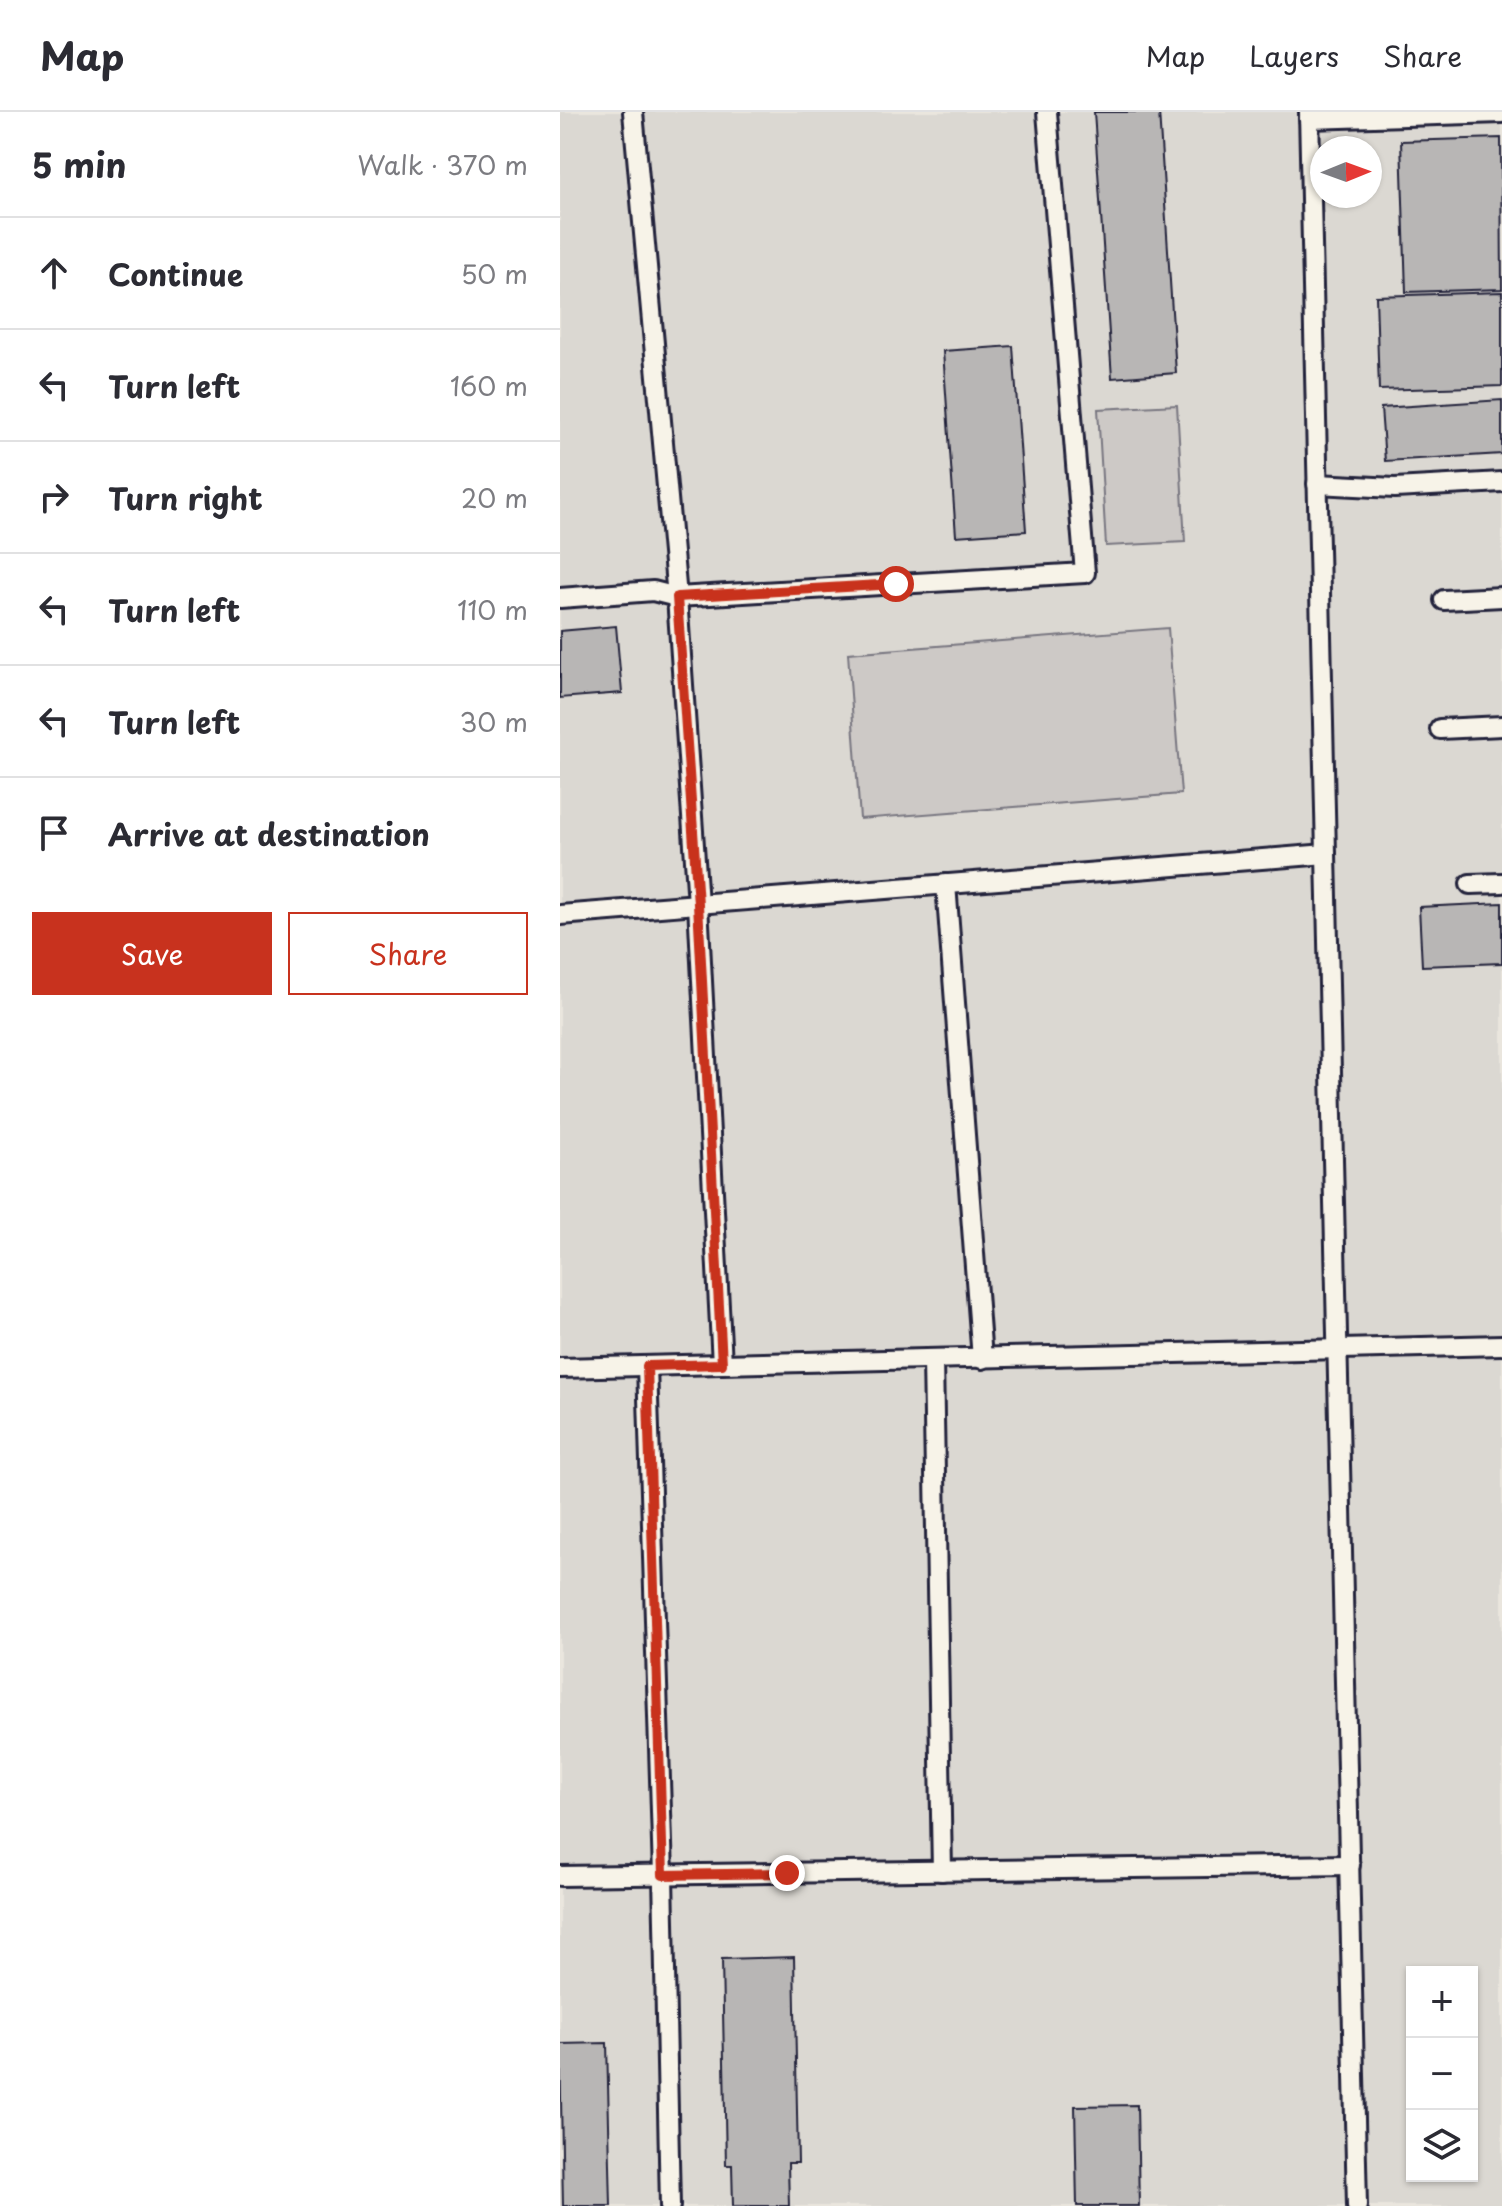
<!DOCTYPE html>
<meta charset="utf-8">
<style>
body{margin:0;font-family:"Playpen Sans",sans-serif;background:#f7f7f7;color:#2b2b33}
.controls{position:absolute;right:24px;bottom:24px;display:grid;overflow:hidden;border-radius:0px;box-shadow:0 2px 6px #0004}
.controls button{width:72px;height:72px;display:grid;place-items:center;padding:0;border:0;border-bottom:2px solid #e1e1e2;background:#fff;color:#2b2b33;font:40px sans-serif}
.compass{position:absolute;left:750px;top:24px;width:72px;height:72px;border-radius:50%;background:#fff;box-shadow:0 2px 6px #0004;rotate:89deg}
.stop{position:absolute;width:24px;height:24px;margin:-18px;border:6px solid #c8321e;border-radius:50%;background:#fff}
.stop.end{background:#c8321e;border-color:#fff;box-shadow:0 2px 8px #0008}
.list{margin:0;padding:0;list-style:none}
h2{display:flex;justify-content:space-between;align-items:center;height:104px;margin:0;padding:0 32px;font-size:34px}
h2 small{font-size:26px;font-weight:400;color:#7c7c81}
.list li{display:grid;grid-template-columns:52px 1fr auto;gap:24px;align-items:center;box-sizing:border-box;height:112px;padding:0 32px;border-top:2px solid #e1e1e2}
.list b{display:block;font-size:30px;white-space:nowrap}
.list em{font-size:26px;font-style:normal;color:#7c7c81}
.actions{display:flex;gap:16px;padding:24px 32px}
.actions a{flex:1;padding:18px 0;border:2px solid #c8321e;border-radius:0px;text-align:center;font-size:28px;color:#c8321e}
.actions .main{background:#c8321e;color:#fff}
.icon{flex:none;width:44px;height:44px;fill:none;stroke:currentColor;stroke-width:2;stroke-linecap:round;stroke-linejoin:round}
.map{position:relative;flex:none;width:942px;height:2094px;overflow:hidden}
header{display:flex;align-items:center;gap:48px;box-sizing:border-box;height:112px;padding:0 40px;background:#fff;border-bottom:2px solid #e1e1e2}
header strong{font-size:38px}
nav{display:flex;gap:44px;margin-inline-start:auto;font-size:28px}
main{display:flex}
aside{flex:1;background:#fff}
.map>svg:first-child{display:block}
.built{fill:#dbd8d2;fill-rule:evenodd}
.green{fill:#cdc9c6;stroke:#787680;stroke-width:2}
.building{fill:#b8b6b5;stroke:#22223b;stroke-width:2}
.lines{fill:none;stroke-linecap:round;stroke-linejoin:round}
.service-casing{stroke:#22223b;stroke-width:24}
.service{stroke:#f7f3e8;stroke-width:18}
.route{stroke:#c8321e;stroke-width:10}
</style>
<header>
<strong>Map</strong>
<nav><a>Map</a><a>Layers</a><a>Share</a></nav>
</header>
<main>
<aside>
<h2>5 min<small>Walk · 370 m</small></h2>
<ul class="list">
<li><svg class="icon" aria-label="ahead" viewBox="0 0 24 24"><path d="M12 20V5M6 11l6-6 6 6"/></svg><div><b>Continue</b></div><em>50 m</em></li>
<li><svg class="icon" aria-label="left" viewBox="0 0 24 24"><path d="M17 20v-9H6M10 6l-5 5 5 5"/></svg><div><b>Turn left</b></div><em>160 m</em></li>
<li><svg class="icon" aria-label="right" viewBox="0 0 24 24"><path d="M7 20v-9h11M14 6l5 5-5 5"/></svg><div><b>Turn right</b></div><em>20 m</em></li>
<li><svg class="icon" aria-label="left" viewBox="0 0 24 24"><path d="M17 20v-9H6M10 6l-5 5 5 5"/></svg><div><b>Turn left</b></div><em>110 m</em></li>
<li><svg class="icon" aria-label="left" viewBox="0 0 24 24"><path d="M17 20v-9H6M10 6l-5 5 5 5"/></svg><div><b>Turn left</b></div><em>30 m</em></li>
<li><svg class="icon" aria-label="arrive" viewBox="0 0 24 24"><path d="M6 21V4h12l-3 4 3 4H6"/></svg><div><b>Arrive at destination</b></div></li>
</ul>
<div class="actions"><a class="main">Save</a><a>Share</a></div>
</aside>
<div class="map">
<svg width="942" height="2094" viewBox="0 0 942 2094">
<rect width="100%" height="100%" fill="#eae6de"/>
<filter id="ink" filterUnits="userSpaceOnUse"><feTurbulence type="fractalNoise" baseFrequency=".0125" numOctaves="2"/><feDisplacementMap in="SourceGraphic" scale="16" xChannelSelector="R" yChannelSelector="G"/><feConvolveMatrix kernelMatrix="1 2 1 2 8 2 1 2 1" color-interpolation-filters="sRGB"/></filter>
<g filter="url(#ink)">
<path class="built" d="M0 0H942V2094H0ZM762 36H810V84H762ZM852 1860H912V2064H852Z"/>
<g class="green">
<polygon points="617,293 625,430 546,434 538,297"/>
<polygon points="608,516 621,682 300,707 288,541"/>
</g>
<g class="building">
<polygon points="534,0 599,0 616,261 552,266"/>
<polygon points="941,26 942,177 846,180 841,29"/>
<polygon points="942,180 942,274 819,278 816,184"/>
<polygon points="453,234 466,419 396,424 383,239"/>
<polygon points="942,288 942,342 825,349 821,296"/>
<polygon points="56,514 62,581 0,586 0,519"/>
<polygon points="942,791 942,851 862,854 859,795"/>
<polygon points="234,1845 238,2051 228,2051 229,2094 173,2094 172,2053 166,2053 162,1847"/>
<polygon points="47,1931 51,2094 3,2094 0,1932"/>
<polygon points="577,1993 579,2094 517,2094 515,1994"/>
</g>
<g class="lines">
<defs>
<g id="service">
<polyline points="73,0 117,485 138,792 162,1252"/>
<polyline points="749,0 797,2094"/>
<polyline points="749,7 942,1"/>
<polyline points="757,372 835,376 942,370"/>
<polyline points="0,486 93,479 117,485 525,461 487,0"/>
<polyline points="884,488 942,485"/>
<polyline points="880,617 942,614"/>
<polyline points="386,772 422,1247"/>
<polyline points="910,772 942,771"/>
<polyline points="0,803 766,742"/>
<polyline points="373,1248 382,1759"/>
<polyline points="87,1254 103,1763 110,2094"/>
<polyline points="0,1256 942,1233"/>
<polyline points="0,1764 790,1753"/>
</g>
</defs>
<use href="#service" class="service-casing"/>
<use href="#service" class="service"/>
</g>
</g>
<g class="lines" filter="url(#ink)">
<polyline class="route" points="227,1761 103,1763 87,1254 162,1252 138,792 117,485 336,472"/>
</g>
</svg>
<div class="controls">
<button>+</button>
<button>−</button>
<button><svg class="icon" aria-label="layers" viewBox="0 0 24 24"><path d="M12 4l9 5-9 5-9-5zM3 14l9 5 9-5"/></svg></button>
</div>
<svg class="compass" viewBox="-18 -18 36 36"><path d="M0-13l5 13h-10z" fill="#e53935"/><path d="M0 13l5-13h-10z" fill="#7c7c81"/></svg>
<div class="stop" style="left:336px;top:472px"></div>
<div class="stop end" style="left:227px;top:1761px"></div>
</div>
</main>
